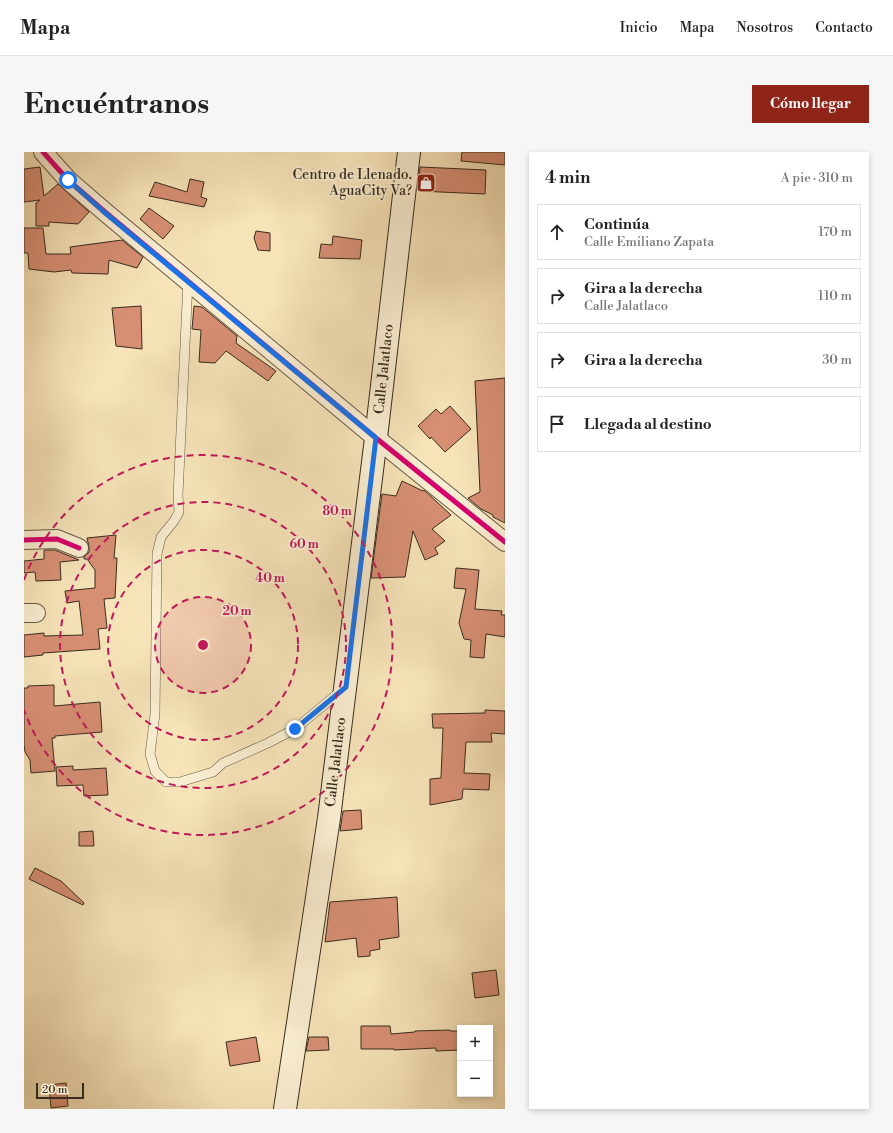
<!DOCTYPE html>
<html lang="es">
<meta charset="utf-8">
<style>
body{margin:0;font-family:"Libre Bodoni",serif;background:#f6f6f6;color:#222}
.controls{position:absolute;right:12px;bottom:12px;display:grid;overflow:hidden;border-radius:0px;box-shadow:0 2px 6px #0003}
.controls button{width:36px;height:36px;display:grid;place-items:center;padding:0;border:0;border-bottom:1px solid #e0e0e0;background:#fff;color:#222;font:20px sans-serif}
.scale{position:absolute;left:12px;bottom:10px;width:48px;box-sizing:border-box;padding-left:4px;border:2px solid #382c1d;border-top:0;font-size:11px;line-height:14px;white-space:nowrap;color:#382c1d;-webkit-text-stroke:3px #f9edd1;paint-order:stroke}
.stop{position:absolute;width:12px;height:12px;margin:-9px;border:3px solid #1a73e8;border-radius:50%;background:#fff}
.stop.end{background:#1a73e8;border-color:#fff;box-shadow:0 1px 4px #0008}
.list{margin:0;padding:0;list-style:none}
h2{display:flex;justify-content:space-between;align-items:center;height:52px;margin:0;padding:0 16px;font-size:17px}
h2 small{font-size:13px;font-weight:400;color:#767676}
.list li{display:grid;grid-template-columns:26px 1fr auto;gap:12px;align-items:center;box-sizing:border-box;height:56px;margin:0 8px 8px;padding:0 8px;border:1px solid #e0e0e0;border-radius:0px}
.list b{display:block;font-size:15px;white-space:nowrap}
.list p{margin:0;font-size:13px;white-space:nowrap;color:#767676}
.list em{font-size:13px;font-style:normal;color:#767676}
.icon{flex:none;width:22px;height:22px;fill:none;stroke:currentColor;stroke-width:2;stroke-linecap:round;stroke-linejoin:round}
.map{position:relative;flex:none;width:481px;height:957px;overflow:hidden;border-radius:0px}
header{display:flex;align-items:center;gap:24px;box-sizing:border-box;height:56px;padding:0 20px;background:#fff;border-bottom:1px solid #e0e0e0}
header strong{font-size:19px}
nav{display:flex;gap:22px;margin-inline-start:auto;font-size:14px}
.intro{display:flex;align-items:center;justify-content:space-between;box-sizing:border-box;height:96px;padding:0 24px}
h1{margin:0;font-size:28px}
.button{padding:10px 18px;border-radius:0px;background:#8f2418;color:#fff;font-size:14px;font-weight:700}
main{display:flex;gap:24px;padding:0 24px}
aside{flex:1;background:#fff;border-radius:0px;box-shadow:0 2px 6px #0003}
.map>svg:first-child{display:block}
.building{fill:#d78f74;stroke:#382c1d}
.lines{fill:none;stroke-linecap:round;stroke-linejoin:round}
.lane-casing{stroke:#685a44;stroke-width:10}
.street-casing{stroke:#685a44;stroke-width:20}
.secondary-casing{stroke:#382c1d;stroke-width:24}
.lane{stroke:#f9edd1;stroke-width:9}
.street{stroke:#f9edd1;stroke-width:18}
.secondary{stroke:#f9edd1;stroke-width:22}
.cycleway-casing{stroke:#f9edd1;stroke-width:8}
.cycleway{stroke:#d6006c;stroke-width:5}
.route{stroke:#1a73e8;stroke-width:5}
.ring{fill:none;stroke:#c2185b;stroke-width:2;stroke-dasharray:7 5}
.labels{text-anchor:middle;dominant-baseline:central;stroke-width:3.5;stroke-linejoin:round;paint-order:stroke}
.poi-label{font-size:14px;fill:#382c1d;stroke:#f9edd1;text-anchor:end}
.street-label{font-size:14px;fill:#382c1d;stroke:#f9edd1}
.centre{fill:#c2185b;stroke:#f9edd1;stroke-width:2}
.ring-label{font-size:12px;text-anchor:middle;font-weight:bold;fill:#c2185b;stroke:#f9edd1;stroke-width:3.5;stroke-linejoin:round;paint-order:stroke}
</style>
<header>
<strong>Mapa</strong>
<nav><a>Inicio</a><a>Mapa</a><a>Nosotros</a><a>Contacto</a></nav>
</header>
<div class="intro"><h1>Encuéntranos</h1><a class="button">Cómo llegar</a></div>
<main>
<div class="map">
<svg width="481" height="957" viewBox="0 0 481 957">
<rect width="100%" height="100%" fill="#f6e3b8"/>
<filter id="stains"><feTurbulence type="fractalNoise" baseFrequency=".005" numOctaves="4"/><feColorMatrix values="0 0 0 0 .2 0 0 0 0 .09 0 0 0 0 .02 0 0 0 .5 -.17"/></filter>
<radialGradient id="worn" r=".72"><stop offset=".6" stop-color="#630" stop-opacity="0"/><stop offset="1" stop-color="#630" stop-opacity=".3"/></radialGradient>
<g class="building">
<polygon points="438,0 481,0 481,13 437,9"/>
<polygon points="16,15 20,44 34,32 65,60 54,72 25,70 25,74 12,74 12,51 16,48 0,50 0,17"/>
<polygon points="396,15 462,18 461,42 394,39"/>
<polygon points="166,27 180,30 177,45 183,47 180,55 125,44 131,30 163,40"/>
<polygon points="125,56 150,74 139,87 116,67"/>
<polygon points="0,76 19,76 22,102 47,102 46,95 98,88 119,105 113,116 85,108 84,122 48,121 47,118 30,120 5,117 4,101 0,101"/>
<polygon points="232,79 246,81 246,99 234,98 230,86"/>
<polygon points="309,84 338,88 336,107 295,106 297,92 308,93"/>
<polygon points="117,154 118,197 92,194 88,156"/>
<polygon points="170,154 178,155 213,184 212,191 252,219 244,229 202,199 191,211 175,210 177,178 168,177"/>
<polygon points="481,226 481,371 469,365 469,363 457,357 444,346 456,340 451,229"/>
<polygon points="426,254 447,277 421,300 407,285 406,287 394,274 412,257 417,262"/>
<polygon points="378,329 399,339 400,338 427,363 408,377 421,389 411,396 414,402 401,408 389,379 381,425 347,426 358,342 372,344"/>
<polygon points="92,383 90,406 93,406 91,446 80,447 83,476 74,477 76,497 19,501 19,503 0,505 0,483 20,481 20,484 59,483 55,449 43,451 41,439 71,436 71,418 63,407 60,407 60,405 65,400 65,395 63,386"/>
<polygon points="20,398 31,398 55,408 36,410 37,428 12,429 11,420 0,421 0,409 20,407"/>
<polygon points="432,416 455,418 451,457 478,459 477,463 481,463 481,485 462,482 460,506 446,505 447,488 440,487 435,471 442,437 430,436"/>
<polygon points="30,533 30,554 76,550 78,580 31,584 31,586 28,586 31,619 7,621 6,608 1,600 0,593 0,536 4,536 4,534"/>
<polygon points="461,558 481,559 481,582 467,581 468,590 442,590 440,621 466,622 465,638 439,637 438,647 406,653 406,627 417,626 419,576 409,576 408,562 461,561"/>
<polygon points="49,614 49,618 82,616 84,643 60,644 59,633 33,634 32,615"/>
<polygon points="337,658 338,677 316,679 319,659"/>
<polygon points="69,679 70,694 55,694 55,680"/>
<polygon points="11,716 37,729 60,751 59,753 5,727"/>
<polygon points="373,745 375,785 355,788 356,797 346,799 346,804 334,805 332,786 301,790 306,750"/>
<polygon points="472,818 475,843 451,846 448,821"/>
<polygon points="337,874 366,874 367,882 391,880 391,879 426,878 426,879 436,879 436,898 412,899 412,896 370,898 370,897 337,897"/>
<polygon points="232,885 236,909 206,914 202,890"/>
<polygon points="285,885 304,885 305,898 282,899"/>
<polygon points="42,931 44,954 27,956 25,933"/>
</g>
<g class="lines">
<defs>
<polyline id="lane" points="164,129 154,343 155,360 150,369 137,385 133,402 131,562 126,602 131,619 142,630 156,630 189,620 199,611 244,591 271,577 318,538"/>
<g id="street">
<polyline points="19,0 44,28 81,60 352,286 481,390"/>
<polyline points="0,388 33,387 55,396"/>
<polyline points="0,461 12,461"/>
</g>
<polyline id="secondary" points="261,957 305,666 352,286 385,0"/>
</defs>
<use href="#lane" class="lane-casing"/>
<use href="#street" class="street-casing"/>
<use href="#secondary" class="secondary-casing"/>
<use href="#lane" class="lane"/>
<use href="#street" class="street"/>
<use href="#secondary" class="secondary"/>
<defs>
<g id="cycleway">
<polyline points="19,0 44,28 81,60 352,286 481,390"/>
<polyline points="0,388 33,387 55,396"/>
</g>
</defs>
<use href="#cycleway" class="cycleway-casing"/>
<use href="#cycleway" class="cycleway"/>
</g>
<g class="lines">
<polyline class="route" points="44,28 80,60 352,286 322,535 271,577"/>
</g>
<circle cx="179" cy="493" r="48" fill="#c2185b" fill-opacity=".12"/>
<g class="ring">
<circle cx="179" cy="493" r="48"/>
<circle cx="179" cy="493" r="95"/>
<circle cx="179" cy="493" r="143"/>
<path d="M0 428A190 190 0 1 1 0 558"/>
</g>
<defs>
<symbol id="shop-square" viewBox="-11 -11 22 22"><rect x="-9" y="-9" width="18" height="18" rx="4" fill="#8f2418" stroke="#f9edd1"/><path d="M-5-2.5h2.3a2.7 3.5 0 0 1 5.4 0H5L5.5 6h-11ZM-1.5-2.5h3a1.5 2.3 0 0 0-3 0Z" fill="#fff"/></symbol>
</defs>
<g fill-rule="evenodd">
<use href="#shop-square" x="391" y="20" width="22" height="22"/>
</g>
<g class="labels">
<g class="poi-label">
<text x="388" y="23">Centro de Llenado.<tspan x="388" dy="16">AguaCity Va?</tspan></text>
</g>
<g class="street-label">
<text transform="translate(360 217) rotate(-84)">Calle Jalatlaco</text>
<text transform="translate(312 610) rotate(-83)">Calle Jalatlaco</text>
</g>
</g>
<circle cx="179" cy="493" r="6" class="centre"/>
<g class="ring-label">
<text x="313" y="363">80 m</text>
<text x="280" y="396">60 m</text>
<text x="246" y="430">40 m</text>
<text x="213" y="463">20 m</text>
</g>
<rect width="100%" height="100%" filter="url(#stains)"/>
<rect width="100%" height="100%" fill="url(#worn)"/>
</svg>
<div class="controls">
<button>+</button>
<button>−</button>
</div>
<div class="scale">20 m</div>
<div class="stop" style="left:44px;top:28px"></div>
<div class="stop end" style="left:271px;top:577px"></div>
</div>
<aside>
<h2>4 min<small>A pie · 310 m</small></h2>
<ul class="list">
<li><svg class="icon" aria-label="ahead" viewBox="0 0 24 24"><path d="M12 20V5M6 11l6-6 6 6"/></svg><div><b>Continúa</b><p>Calle Emiliano Zapata</p></div><em>170 m</em></li>
<li><svg class="icon" aria-label="right" viewBox="0 0 24 24"><path d="M7 20v-9h11M14 6l5 5-5 5"/></svg><div><b>Gira a la derecha</b><p>Calle Jalatlaco</p></div><em>110 m</em></li>
<li><svg class="icon" aria-label="right" viewBox="0 0 24 24"><path d="M7 20v-9h11M14 6l5 5-5 5"/></svg><div><b>Gira a la derecha</b></div><em>30 m</em></li>
<li><svg class="icon" aria-label="arrive" viewBox="0 0 24 24"><path d="M6 21V4h12l-3 4 3 4H6"/></svg><div><b>Llegada al destino</b></div></li>
</ul>
</aside>
</main>
